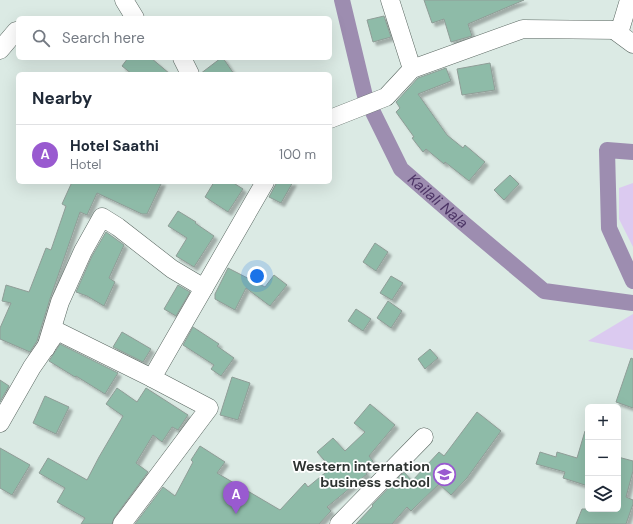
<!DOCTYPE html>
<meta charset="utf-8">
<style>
body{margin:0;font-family:"DM Sans",sans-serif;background:#f2f2f3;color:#1f2937}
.controls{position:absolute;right:12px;bottom:12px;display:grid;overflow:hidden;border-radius:6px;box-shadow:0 4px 16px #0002}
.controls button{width:36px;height:36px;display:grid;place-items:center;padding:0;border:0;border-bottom:1px solid #e0e1e3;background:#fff;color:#1f2937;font:20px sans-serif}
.you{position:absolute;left:257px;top:276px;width:14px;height:14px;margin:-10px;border:3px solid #fff;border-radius:50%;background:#1a73e8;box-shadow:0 0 0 6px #1a73e833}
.badge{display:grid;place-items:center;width:26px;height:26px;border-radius:50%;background:#995ad0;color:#fff;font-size:13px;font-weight:700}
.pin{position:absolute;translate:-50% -33px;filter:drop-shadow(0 1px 2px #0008)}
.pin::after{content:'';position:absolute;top:21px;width:14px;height:12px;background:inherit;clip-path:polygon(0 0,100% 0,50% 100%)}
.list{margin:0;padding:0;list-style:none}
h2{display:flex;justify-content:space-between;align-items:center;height:52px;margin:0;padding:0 16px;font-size:17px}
h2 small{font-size:13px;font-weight:400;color:#747a83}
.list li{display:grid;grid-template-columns:26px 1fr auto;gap:12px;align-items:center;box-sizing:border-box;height:60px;padding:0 16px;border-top:1px solid #e0e1e3}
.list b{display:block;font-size:15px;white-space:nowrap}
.list p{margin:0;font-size:13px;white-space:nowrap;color:#747a83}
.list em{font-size:13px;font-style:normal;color:#747a83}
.icon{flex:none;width:22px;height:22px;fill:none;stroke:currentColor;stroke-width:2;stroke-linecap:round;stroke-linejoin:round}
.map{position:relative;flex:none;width:633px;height:524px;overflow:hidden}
.search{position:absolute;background:#fff;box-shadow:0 4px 16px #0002;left:16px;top:16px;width:316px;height:44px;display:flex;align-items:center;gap:10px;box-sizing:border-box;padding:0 14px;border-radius:6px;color:#747a83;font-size:15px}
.panel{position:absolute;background:#fff;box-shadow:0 4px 16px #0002;left:16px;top:72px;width:316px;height:112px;border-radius:6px}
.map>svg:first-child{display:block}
.green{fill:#dbcaf0}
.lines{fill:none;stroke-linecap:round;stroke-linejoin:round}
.canal{stroke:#9d8db0;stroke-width:16}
.building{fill:#8ebba8;stroke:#8f9d97;filter:url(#shadow)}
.street-casing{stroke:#5a6761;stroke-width:19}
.street{stroke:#fff;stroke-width:18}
.labels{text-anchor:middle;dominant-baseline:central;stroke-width:3.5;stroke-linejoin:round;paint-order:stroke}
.poi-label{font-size:14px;font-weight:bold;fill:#2e3331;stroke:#fff;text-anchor:end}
.water-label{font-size:15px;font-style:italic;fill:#4d3566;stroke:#fff}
</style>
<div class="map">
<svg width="633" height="524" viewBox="0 0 633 524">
<defs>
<filter id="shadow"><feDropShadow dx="3.5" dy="3.5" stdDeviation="1" flood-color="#0004"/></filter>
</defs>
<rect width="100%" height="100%" fill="#dbeae4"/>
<g class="green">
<polygon points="633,183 633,247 619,219 619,188"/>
<polygon points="633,314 633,350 588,341"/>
</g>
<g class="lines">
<g class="canal">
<path id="s1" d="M342 0 365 96 401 169 462 222 544 291 633 303"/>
<polyline points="633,152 607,150 609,228 633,281"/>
</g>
</g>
<g class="building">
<polygon points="424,0 524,0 468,24 472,36 451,42 444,19 432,23"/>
<polygon points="384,16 391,37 373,42 367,20"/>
<polygon points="128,58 151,58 170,74 132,74 122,66"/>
<polygon points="221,58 223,58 234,74 200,74"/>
<polygon points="490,63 495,90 462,95 457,69"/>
<polygon points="446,68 451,81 418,94 447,135 463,148 465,145 485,162 469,181 445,162 444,164 426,149 423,152 412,138 414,137 396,112 400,108 396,102 418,78"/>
<polygon points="510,175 519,184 504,200 494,190"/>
<polygon points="72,182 162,182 147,214 142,214 97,193 87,215 80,212 50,299 37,341 30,352 0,339 0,328 11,303 2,301 6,285 29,292 46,248 51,250 66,206 62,204"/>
<polygon points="214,182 232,182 243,189 228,212 205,197"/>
<polygon points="277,182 293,182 281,203 269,197"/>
<polygon points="178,211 196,222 195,223 214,236 194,267 176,256 187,238 168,226"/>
<polygon points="106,232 124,245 109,278 115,282 104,306 87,296 76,292 92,256"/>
<polygon points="375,243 388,252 376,271 363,262"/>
<polygon points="228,268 265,287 274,275 287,285 270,306 246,288 235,310 215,299 215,294"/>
<polygon points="391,276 403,283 392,300 380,293"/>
<polygon points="178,285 190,292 176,316 164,309"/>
<polygon points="388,301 402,311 391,328 377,318"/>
<polygon points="356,309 371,319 363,331 348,321"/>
<polygon points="193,327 219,344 217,346 234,358 221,376 211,369 214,365 183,345"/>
<polygon points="122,332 151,349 143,362 113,347"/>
<polygon points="60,344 118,373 105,394 76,376 75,377 49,361"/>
<polygon points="430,349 438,358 425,369 418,359"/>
<polygon points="631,358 633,359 633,408 616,402"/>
<polygon points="232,377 250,383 238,420 220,415"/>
<polygon points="0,380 9,386 0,402"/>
<polygon points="117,388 137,402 146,388 188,415 178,430 172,427 162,442 153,435 136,463 148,472 114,518 112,524 81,524 85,518 57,502 65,488 39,473 48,458 87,480 99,457 123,416 106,404"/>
<polygon points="45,396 69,407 56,434 33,423"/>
<polygon points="370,404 395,425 369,456 373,461 364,470 367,474 327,507 331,511 319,524 135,524 163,487 175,496 193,462 191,460 200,446 225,462 217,473 280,510 305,483 308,487 331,468 317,452 333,438 345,451 365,432 354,423"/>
<polygon points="477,412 501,431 467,478 451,495 439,484 411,511 407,507 392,524 356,524 373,506 372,505 404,472 412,481 439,452 444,456"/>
<polygon points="585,431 588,432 588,486 563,478 565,472 536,464 540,452 556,457 557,452 577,458"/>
<polygon points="0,448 30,465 12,495 0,488"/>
<polygon points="618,457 633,461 633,471 626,497 633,500 633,504 626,524 576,524 582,509 618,509"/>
</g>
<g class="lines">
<defs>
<g id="street">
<polyline points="124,0 135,18"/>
<polyline points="390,0 412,69"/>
<polyline points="614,30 633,44"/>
<polyline points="0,50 16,31"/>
<polyline points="182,58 190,74"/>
<polyline points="330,119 386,97 412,69 523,29 620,30 629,0"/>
<polyline points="46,348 60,302 83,251 102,217 118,227 172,269 204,288"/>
<polyline points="0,423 32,367 57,331 152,378"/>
<polyline points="122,524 209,408 152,378 265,182"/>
<polyline points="339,524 424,437"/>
</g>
</defs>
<use href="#street" class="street-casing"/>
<use href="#street" class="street"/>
</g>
<defs>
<symbol id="school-ring" viewBox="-11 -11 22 22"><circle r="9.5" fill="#fff" stroke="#995ad0" stroke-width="1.5"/><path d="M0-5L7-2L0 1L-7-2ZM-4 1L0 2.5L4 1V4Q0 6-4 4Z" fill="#995ad0"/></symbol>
</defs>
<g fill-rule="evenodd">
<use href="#school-ring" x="432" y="462" width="25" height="25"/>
</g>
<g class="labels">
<g class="poi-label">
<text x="430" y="466">Western internation<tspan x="430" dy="16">business school</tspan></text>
</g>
<g class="water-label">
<text stroke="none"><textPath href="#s1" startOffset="229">Kailali Nala</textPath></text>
</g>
</g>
</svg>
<div class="controls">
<button>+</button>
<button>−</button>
<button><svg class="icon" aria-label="layers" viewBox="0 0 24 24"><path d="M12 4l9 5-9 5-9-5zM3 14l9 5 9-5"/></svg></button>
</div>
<div class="you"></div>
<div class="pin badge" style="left:236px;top:514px">A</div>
<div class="search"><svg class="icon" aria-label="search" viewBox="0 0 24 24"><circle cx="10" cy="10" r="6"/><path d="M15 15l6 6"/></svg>Search here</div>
<section class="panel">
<h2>Nearby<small></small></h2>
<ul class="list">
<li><span class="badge">A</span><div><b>Hotel Saathi</b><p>Hotel</p></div><em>100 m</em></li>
</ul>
</section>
</div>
